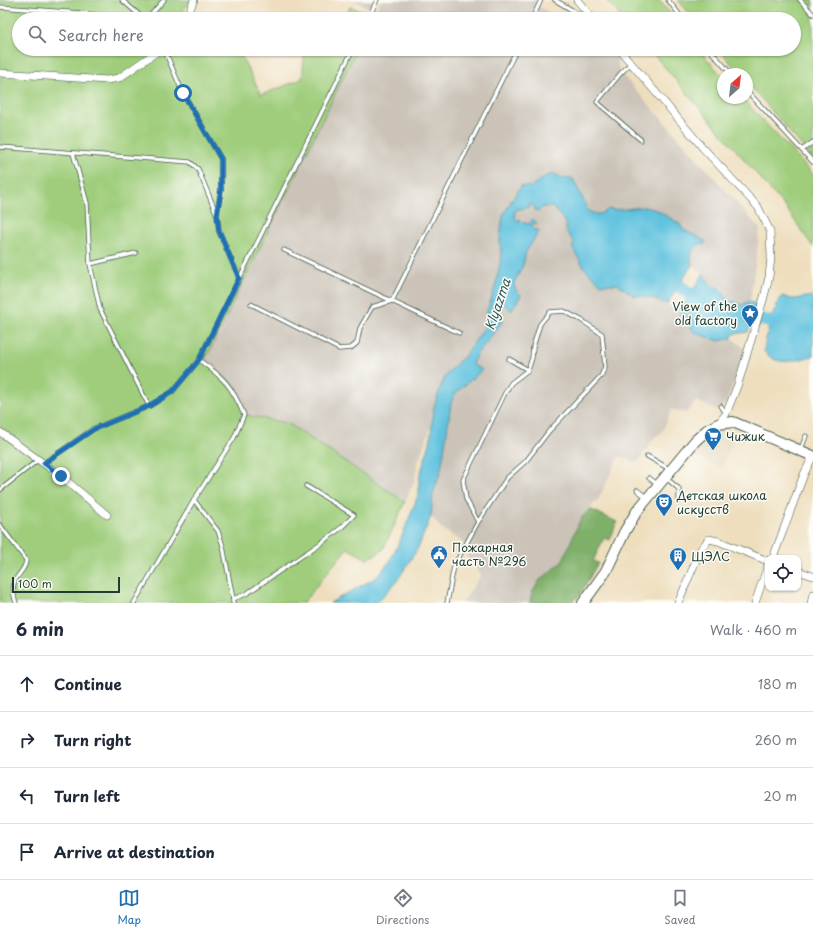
<!DOCTYPE html>
<meta charset="utf-8">
<style>
body{margin:0;font-family:"Playpen Sans",sans-serif;background:#f2f2f3;color:#1f2937}
.controls{position:absolute;right:12px;bottom:12px;display:grid;overflow:hidden;border-radius:8px;box-shadow:0 1px 3px #0004}
.controls button{width:36px;height:36px;display:grid;place-items:center;padding:0;border:0;border-bottom:1px solid #e0e1e3;background:#fff;color:#1f2937;font:20px sans-serif}
.compass{position:absolute;left:717px;top:68px;width:36px;height:36px;border-radius:50%;background:#fff;box-shadow:0 1px 3px #0004;rotate:28deg}
.scale{position:absolute;left:12px;bottom:10px;width:108px;box-sizing:border-box;padding-left:4px;border:2px solid #1f3d34;border-top:0;font-size:11px;line-height:14px;white-space:nowrap;color:#1f3d34;-webkit-text-stroke:3px #fdfcf7;paint-order:stroke}
.stop{position:absolute;width:12px;height:12px;margin:-9px;border:3px solid #1f6fb2;border-radius:50%;background:#fff}
.stop.end{background:#1f6fb2;border-color:#fff;box-shadow:0 1px 4px #0008}
.list{margin:0;padding:0;list-style:none}
h2{display:flex;justify-content:space-between;align-items:center;height:52px;margin:0;padding:0 16px;font-size:17px}
h2 small{font-size:13px;font-weight:400;color:#747a83}
.list li{display:grid;grid-template-columns:26px 1fr auto;gap:12px;align-items:center;box-sizing:border-box;height:56px;padding:0 16px;border-top:1px solid #e0e1e3}
.list b{display:block;font-size:15px;white-space:nowrap}
.list em{font-size:13px;font-style:normal;color:#747a83}
.icon{flex:none;width:22px;height:22px;fill:none;stroke:currentColor;stroke-width:2;stroke-linecap:round;stroke-linejoin:round}
.map{position:relative;flex:none;width:813px;height:603px;overflow:hidden}
.search{position:absolute;background:#fff;box-shadow:0 1px 3px #0004;left:12px;right:12px;top:12px;height:44px;display:flex;align-items:center;gap:10px;box-sizing:border-box;padding:0 14px;border-radius:22px;color:#747a83;font-size:15px}
.sheet{height:276px;background:#fff}
nav{display:flex;justify-content:space-around;align-items:center;box-sizing:border-box;height:56px;border-top:1px solid #e0e1e3;background:#fff;font-size:11px;color:#747a83}
nav a{display:grid;justify-items:center;gap:2px}
nav .on{color:#1f6fb2}
.map>svg:first-child{display:block}
.built{fill:#dfcfb2}
.industrial{fill:#cbc3b8}
.green{fill:#9fcd7b;stroke:#5f8558}
.forest{fill:#7fb06b;stroke:#4f7650}
.water{fill:#61c2df;stroke:#40808a}
.lines{fill:none;stroke-linecap:round;stroke-linejoin:round}
.river{stroke:#61c2df;stroke-width:13}
.lane-casing{stroke:#3e5549;stroke-width:5}
.street-casing{stroke:#3e5549;stroke-width:8}
.secondary-casing{stroke:#3e5549;stroke-width:12}
.lane{stroke:#fff;stroke-width:3.5}
.street{stroke:#fff;stroke-width:7}
.secondary{stroke:#fff;stroke-width:10}
.route{stroke:#1f6fb2;stroke-width:5}
.labels{text-anchor:middle;dominant-baseline:central;stroke-width:3;stroke-linejoin:round;paint-order:stroke}
.poi-label{font-size:12px;fill:#1f3d34;stroke:#fdfcf7;text-anchor:start}
.water-label{font-size:13px;font-style:italic;fill:#305e5f;stroke:#fdfcf7}
</style>
<div class="map">
<svg width="813" height="603" viewBox="0 0 813 603">
<rect width="100%" height="100%" fill="#fdfcf7"/>
<filter id="ink" filterUnits="userSpaceOnUse"><feTurbulence type="fractalNoise" baseFrequency=".025" numOctaves="2"/><feDisplacementMap in="SourceGraphic" scale="8" xChannelSelector="R" yChannelSelector="G"/><feConvolveMatrix kernelMatrix="1 2 1 2 8 2 1 2 1" color-interpolation-filters="sRGB"/></filter>
<filter id="wash" filterUnits="userSpaceOnUse"><feTurbulence type="fractalNoise" baseFrequency=".012" numOctaves="4" result="noise"/><feDisplacementMap in="SourceGraphic" scale="16" xChannelSelector="R" yChannelSelector="G"/><feGaussianBlur stdDeviation="0.9" result="paint"/><feColorMatrix in="noise" values="0 0 0 0 0 0 0 0 0 0 0 0 0 0 0 0 0 1.4 0 .05"/><feComposite in="paint" operator="in"/></filter>
<g filter="url(#wash)">
<rect width="100%" height="100%" fill="#eedebd"/>
<polygon class="built" points="719,427 736,432 722,468 688,454 707,433"/>
<g class="industrial">
<polygon points="353,0 373,0 370,8"/>
<polygon points="381,0 537,0 535,4 559,19 372,19"/>
<polygon points="357,49 605,49 616,56 619,71 760,229 750,301 741,305 733,301 730,302 720,289 712,286 703,274 692,265 690,258 696,247 701,243 702,239 698,238 693,233 683,230 680,223 657,210 644,207 615,210 608,209 604,213 597,215 592,213 587,210 586,205 578,188 555,174 530,187 525,186 507,208 503,216 501,229 501,259 495,287 487,311 487,324 464,357 453,367 445,377 434,407 432,424 417,464 415,479 405,502 289,424 246,415 204,360"/>
<polygon points="532,203 536,211 543,207 553,207 559,213 566,223 566,231 573,241 574,245 572,248 586,270 618,284 633,295 651,298 667,304 679,312 695,333 719,341 732,338 744,348 742,361 726,403 716,410 696,401 686,413 672,409 662,432 653,439 637,463 619,456 599,498 581,518 562,562 540,580 532,593 530,603 462,603 481,575 465,554 469,547 440,527 431,516 433,493 440,474 451,403 455,394 481,370 472,365 477,354 503,321 498,316 498,309 503,303 510,311 521,295 515,289 514,283 523,265 526,252 539,231 534,230 531,227 532,224 537,224 532,220 529,224 521,222 514,217 515,210 528,208 528,204"/>
</g>
<g class="green">
<polygon points="0,0 190,0 178,19 19,19 19,49 238,49 261,95 302,79 305,49 357,49 205,360 236,387 246,415 289,424 405,502 383,550 367,559 347,548 303,603 0,603"/>
<polygon points="606,0 659,0 675,19 623,19"/>
<polygon points="678,0 813,0 813,159 747,82 747,74 740,74 719,49 794,49 794,19 694,19"/>
<polygon points="350,7 374,14 372,19 345,19"/>
<polygon points="649,49 698,49 723,77 723,98 742,98 813,174 813,247 786,208"/>
</g>
<polygon class="forest" points="590,509 617,522 610,540 604,538 593,561 598,563 579,596 570,603 530,603 532,593 540,580 562,562 581,518"/>
<g class="water">
<path d="M555 174 562 178 573 179 586 205 587 210C595 215 601 216 608 209L615 210 644 207 657 210 680 224 683 230C692 233 698 237 706 241L704 245 701 243C692 249 689 255 692 265L667 304 651 298 633 295 618 284H601L586 270 572 248 574 245 573 241 566 231V223L553 207H543L538 212 536 211 532 204H528L529 207 515 210V218L517 220 520 219 521 222 529 224 533 219 538 224H532L531 227 534 230 537 229 539 231 526 252 523 265 514 283 515 289 521 295 511 311 503 303 498 309V316L503 321 477 354 472 364 482 370 455 394 451 403 444 452 440 474 433 493 431 516 418 548 397 581 376 603H330L377 577 390 561 402 536 419 493V478L430 443 434 407 439 391 445 377 453 367 464 357 487 324V311L495 287 501 259 500 239 503 216 507 208 521 186 531 187 546 176Z"/>
<polygon points="703,274 712,286 720,289 730,302 733,301 741,305 750,301 756,305 748,332 733,334 732,338 719,341 695,333 679,312"/>
<path d="M782 296C797 302 799 297 813 296V356C796 360 777 368 764 351 765 339 774 306 782 296Z"/>
</g>
<g class="lines">
<g class="river">
<polyline points="665,275 695,298 705,302"/>
<polyline points="736,314 772,322 809,326 813,325"/>
</g>
</g>
</g>
<g filter="url(#ink)">
<g class="lines">
<defs>
<g id="lane">
<polyline points="122,0 144,19"/>
<polyline points="555,0 587,19"/>
<polyline points="668,0 683,19"/>
<polyline points="800,0 813,14"/>
<polyline points="0,7 81,13 123,19"/>
<polyline points="147,19 164,0"/>
<polyline points="368,19 377,0"/>
<polyline points="532,19 541,0"/>
<polyline points="164,49 183,93 221,159 221,190 217,213"/>
<polyline points="709,49 731,74"/>
<polyline points="631,63 621,73 597,102 641,140"/>
<polyline points="747,91 813,162"/>
<polyline points="0,147 190,162 198,169 217,215 219,231 239,278"/>
<polyline points="802,150 813,142"/>
<polyline points="73,153 87,203 90,264 100,309 149,406"/>
<polyline points="284,250 459,333"/>
<polyline points="90,264 136,253"/>
<polyline points="251,304 339,349 351,348 357,343 360,328 372,307 392,301 517,49"/>
<polyline points="509,359 528,370"/>
<path d="M199 360C224 378 232 386 244 415L234 438 194 500 218 531 223 546 233 599V603"/>
<polyline points="721,406 726,413"/>
<polyline points="801,449 806,436"/>
<polyline points="647,456 671,470"/>
<polyline points="44,463 93,429 149,406 172,392 199,360 353,49"/>
<polyline points="665,477 679,489 679,501"/>
<polyline points="649,478 657,484"/>
<polyline points="0,490 38,460"/>
<polyline points="637,490 646,497"/>
<path d="M0 525 26 560C26 570 16 575 14 583 12 590 14 597 16 603"/>
<polyline points="233,599 246,594 321,543 342,527 354,515 306,486"/>
<polyline points="134,603 194,500"/>
<polyline points="447,603 454,566 478,522 507,478 526,461 549,431 601,376 605,367 602,334 581,320 564,311 550,312 540,324 533,347 532,358 528,370 511,383 505,393 463,480 466,499 478,522"/>
</g>
<g id="street">
<polyline points="577,0 593,19"/>
<polyline points="186,19 194,0"/>
<polyline points="619,49 703,148 758,207 770,231 771,257 769,277 764,297 738,384 726,414 718,424"/>
<polyline points="0,73 107,80 119,78 161,49"/>
<polyline points="0,432 61,476 107,515"/>
<polyline points="773,558 804,474 813,456"/>
<polyline points="798,571 813,576"/>
<polyline points="678,603 701,549 709,539 718,541 768,561"/>
<polyline points="755,603 768,565"/>
<polyline points="811,603 813,594"/>
</g>
<polyline id="secondary" points="583,603 606,571 625,531 637,511 695,441 707,430 718,424 733,422 813,456"/>
</defs>
<use href="#lane" class="lane-casing"/>
<use href="#street" class="street-casing"/>
<use href="#secondary" class="secondary-casing"/>
<use href="#lane" class="lane"/>
<use href="#street" class="street"/>
<use href="#secondary" class="secondary"/>
</g>
</g>
<g class="lines" filter="url(#ink)">
<polyline class="route" points="61,476 44,463 94,429 149,406 172,392 199,360 239,278 219,231 217,215 221,190 221,159 183,93"/>
</g>
<defs>
<symbol id="sight-pin" viewBox="-11 -11 22 30"><path d="M0 17L-7.5 6A9.5 9.5 0 1 1 7.5 6Z" fill="#1f6fb2" stroke="#fdfcf7"/><path d="M0-6L1.8-2.2L6-1.7L2.9 1.2L3.7 5.4L0 3.3L-3.7 5.4L-2.9 1.2L-6-1.7L-1.8-2.2Z" fill="#fff"/></symbol>
<symbol id="supermarket-pin" viewBox="-11 -11 22 30"><path d="M0 17L-7.5 6A9.5 9.5 0 1 1 7.5 6Z" fill="#1f6fb2" stroke="#fdfcf7"/><path d="M-6-5.5h2.5l.6 2H6L4.5 2H-2.5L-4.4-4H-6ZM-1.5 3.2a1.3 1.3 0 1 0 .1 0ZM3 3.2a1.3 1.3 0 1 0 .1 0Z" fill="#fff"/></symbol>
<symbol id="theatre-pin" viewBox="-11 -11 22 30"><path d="M0 17L-7.5 6A9.5 9.5 0 1 1 7.5 6Z" fill="#1f6fb2" stroke="#fdfcf7"/><path d="M-5-5.5Q0-4 5-5.5V0Q5 5 0 6Q-5 5-5 0ZM-3.3-2.5H-1v1.5H-3.3ZM1-2.5H3.3v1.5H1ZM-2.8 1Q0 5.5 2.8 1Z" fill="#fff"/></symbol>
<symbol id="civic-pin" viewBox="-11 -11 22 30"><path d="M0 17L-7.5 6A9.5 9.5 0 1 1 7.5 6Z" fill="#1f6fb2" stroke="#fdfcf7"/><path d="M-.6-6.5H3V-4.5H.6V-3L4-1V1h2V6H-6V1h2V-1L-.6-3ZM-1.2 2.5V6h2.4V2.5Z" fill="#fff"/></symbol>
<symbol id="building-pin" viewBox="-11 -11 22 30"><path d="M0 17L-7.5 6A9.5 9.5 0 1 1 7.5 6Z" fill="#1f6fb2" stroke="#fdfcf7"/><path d="M-4-6H4V6H1V3H-1V6H-4ZM-2.5-4.3h1.7v1.8h-1.7ZM.8-4.3h1.7v1.8H.8ZM-2.5-1h1.7V.8h-1.7ZM.8-1h1.7V.8H.8Z" fill="#fff"/></symbol>
</defs>
<g fill-rule="evenodd">
<use href="#sight-pin" x="740" y="303" width="20" height="27"/>
<use href="#supermarket-pin" x="703" y="426" width="20" height="27"/>
<use href="#theatre-pin" x="654" y="492" width="20" height="27"/>
<use href="#civic-pin" x="429" y="544" width="20" height="27"/>
<use href="#building-pin" x="668" y="546" width="20" height="27"/>
</g>
<g class="labels">
<g class="poi-label">
<text x="737" y="306" text-anchor="end">View of the<tspan x="737" dy="14">old factory</tspan></text>
<text x="726" y="436">Чижик</text>
<text x="677" y="495">Детская школа<tspan x="677" dy="14">искусств</tspan></text>
<text x="452" y="547">Пожарная<tspan x="452" dy="14">часть №296</tspan></text>
<text x="691" y="556">ЩЭЛС</text>
</g>
<g class="water-label">
<text transform="translate(497 304) rotate(-71)">Klyazma</text>
</g>
</g>
</svg>
<div class="controls">
<button><svg class="icon" aria-label="locate" viewBox="0 0 24 24"><circle cx="12" cy="12" r="6"/><path d="M12 2v4M12 18v4M2 12h4M18 12h4"/></svg></button>
</div>
<svg class="compass" viewBox="-18 -18 36 36"><path d="M0-13l5 13h-10z" fill="#e53935"/><path d="M0 13l5-13h-10z" fill="#747a83"/></svg>
<div class="scale">100 m</div>
<div class="stop" style="left:183px;top:93px"></div>
<div class="stop end" style="left:61px;top:476px"></div>
<div class="search"><svg class="icon" aria-label="search" viewBox="0 0 24 24"><circle cx="10" cy="10" r="6"/><path d="M15 15l6 6"/></svg>Search here</div>
</div>
<section class="sheet">
<h2>6 min<small>Walk · 460 m</small></h2>
<ul class="list">
<li><svg class="icon" aria-label="ahead" viewBox="0 0 24 24"><path d="M12 20V5M6 11l6-6 6 6"/></svg><div><b>Continue</b></div><em>180 m</em></li>
<li><svg class="icon" aria-label="right" viewBox="0 0 24 24"><path d="M7 20v-9h11M14 6l5 5-5 5"/></svg><div><b>Turn right</b></div><em>260 m</em></li>
<li><svg class="icon" aria-label="left" viewBox="0 0 24 24"><path d="M17 20v-9H6M10 6l-5 5 5 5"/></svg><div><b>Turn left</b></div><em>20 m</em></li>
<li><svg class="icon" aria-label="arrive" viewBox="0 0 24 24"><path d="M6 21V4h12l-3 4 3 4H6"/></svg><div><b>Arrive at destination</b></div></li>
</ul>
</section>
<nav>
<a class="on"><svg class="icon" aria-label="map" viewBox="0 0 24 24"><path d="M3 6l6-2 6 2 6-2v14l-6 2-6-2-6 2zM9 4v14M15 6v14"/></svg>Map</a>
<a><svg class="icon" aria-label="directions" viewBox="0 0 24 24"><path d="M12 3l9 9-9 9-9-9zM9 14v-3h6M13 9l2 2-2 2"/></svg>Directions</a>
<a><svg class="icon" aria-label="saved" viewBox="0 0 24 24"><path d="M7 4h10v16l-5-4-5 4z"/></svg>Saved</a>
</nav>
